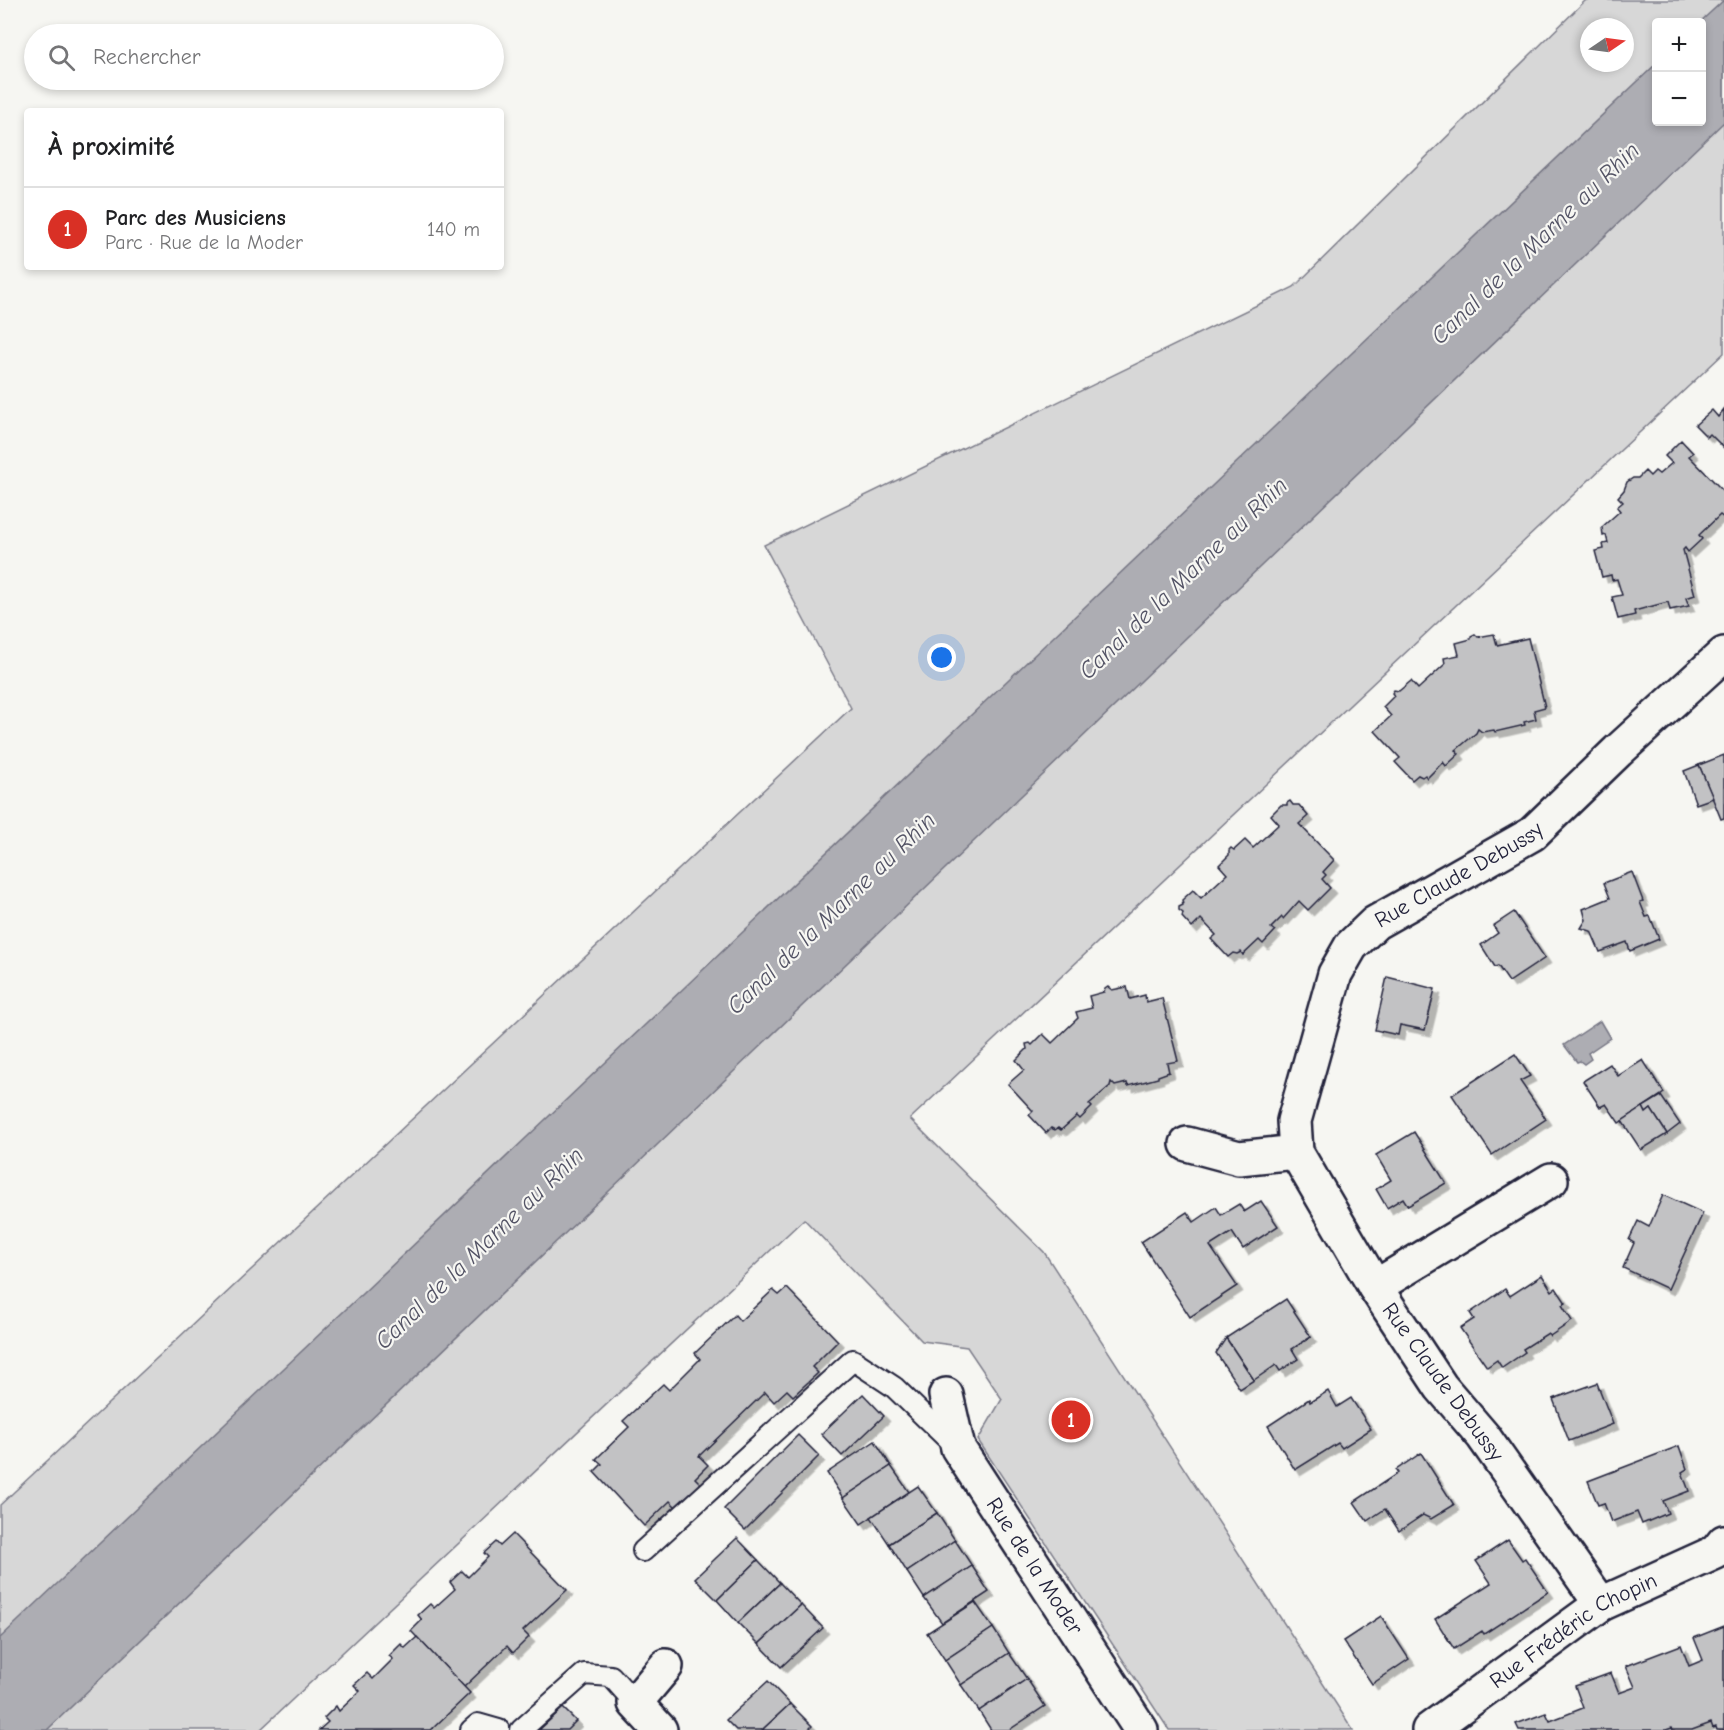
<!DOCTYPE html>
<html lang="fr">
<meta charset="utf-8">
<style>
body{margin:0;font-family:"Comic Neue",sans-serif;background:#f2f2f2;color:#202124}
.controls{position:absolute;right:18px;top:18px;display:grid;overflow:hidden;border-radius:6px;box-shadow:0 3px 9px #0003}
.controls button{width:54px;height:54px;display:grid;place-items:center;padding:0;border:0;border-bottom:2px solid #e0e0e0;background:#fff;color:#202124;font:30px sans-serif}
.compass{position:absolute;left:1580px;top:18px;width:54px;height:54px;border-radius:50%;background:#fff;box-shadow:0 3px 9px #0003;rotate:77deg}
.you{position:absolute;left:942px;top:658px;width:21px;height:21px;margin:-15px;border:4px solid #fff;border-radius:50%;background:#1a73e8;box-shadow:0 0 0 9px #1a73e833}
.badge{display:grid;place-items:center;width:39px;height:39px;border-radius:50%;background:#d93025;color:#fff;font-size:20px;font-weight:700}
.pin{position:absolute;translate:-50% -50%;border:3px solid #fff;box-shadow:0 2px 6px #0006}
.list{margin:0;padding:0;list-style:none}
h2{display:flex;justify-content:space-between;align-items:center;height:78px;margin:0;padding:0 24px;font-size:26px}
h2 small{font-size:20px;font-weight:400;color:#757577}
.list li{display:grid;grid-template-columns:39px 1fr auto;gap:18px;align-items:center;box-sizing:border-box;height:84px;padding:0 24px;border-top:2px solid #e0e0e0}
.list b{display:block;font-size:22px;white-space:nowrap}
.list p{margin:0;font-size:20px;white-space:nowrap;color:#757577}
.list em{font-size:20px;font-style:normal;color:#757577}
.icon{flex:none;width:33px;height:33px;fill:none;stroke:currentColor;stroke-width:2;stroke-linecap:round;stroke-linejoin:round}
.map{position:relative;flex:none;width:1724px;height:1730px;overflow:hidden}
.search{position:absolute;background:#fff;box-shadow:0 3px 9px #0003;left:24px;top:24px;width:480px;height:66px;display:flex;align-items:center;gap:15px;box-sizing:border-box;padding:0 21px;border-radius:33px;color:#757577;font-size:22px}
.panel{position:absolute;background:#fff;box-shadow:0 3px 9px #0003;left:24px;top:108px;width:480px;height:162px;border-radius:6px}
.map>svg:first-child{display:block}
.green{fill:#d7d7d7;stroke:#7c7c89;stroke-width:1.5;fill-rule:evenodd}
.water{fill:#adadb3;stroke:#757583;stroke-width:1.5}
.building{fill:#c2c2c4;stroke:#22223b;stroke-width:1.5;filter:url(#shadow)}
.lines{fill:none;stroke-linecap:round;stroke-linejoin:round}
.service-casing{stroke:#22223b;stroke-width:24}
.minor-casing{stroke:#22223b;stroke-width:38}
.service{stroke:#f6f6f2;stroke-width:20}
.minor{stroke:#f6f6f2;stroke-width:33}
.labels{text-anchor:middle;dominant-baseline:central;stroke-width:4.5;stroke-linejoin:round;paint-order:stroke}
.street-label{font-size:22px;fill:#22223b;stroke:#f6f6f2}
.water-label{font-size:24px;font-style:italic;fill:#535365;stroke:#f6f6f2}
</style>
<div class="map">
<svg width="1724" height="1730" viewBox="0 0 1724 1730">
<defs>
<filter id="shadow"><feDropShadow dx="5.5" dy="5.5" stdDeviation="0" flood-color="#0004"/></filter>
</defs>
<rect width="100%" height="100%" fill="#f6f6f2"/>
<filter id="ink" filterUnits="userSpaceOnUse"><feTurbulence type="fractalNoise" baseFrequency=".0167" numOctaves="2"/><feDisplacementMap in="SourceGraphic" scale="12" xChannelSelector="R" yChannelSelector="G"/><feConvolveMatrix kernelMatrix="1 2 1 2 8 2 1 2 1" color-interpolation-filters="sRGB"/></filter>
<g filter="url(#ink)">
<path class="green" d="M1586 0H1724V353L910 1119 1044 1252 1353 1730H1169L978 1440 1002 1399 967 1347 922 1341 804 1219 260 1730H0V1505L851 708 764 545 1294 287ZM1656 22H1702V122H1656ZM1589 27H1625V63H1589Z"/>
<g class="water">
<polygon points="1724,0 1724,122 47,1730 0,1730 0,1638 1656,64 1656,122 1702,122 1700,22"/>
<polygon points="1600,1021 1610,1038 1588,1053 1591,1059 1584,1064 1580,1061 1577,1062 1564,1045"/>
</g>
<g class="building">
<polygon points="1724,409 1724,448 1710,434 1707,437 1695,425 1712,410 1718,417"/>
<polygon points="1681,440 1693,453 1689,456 1724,492 1724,518 1720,515 1699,535 1702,539 1688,552 1685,548 1683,550 1695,595 1686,598 1689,606 1670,610 1668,602 1634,611 1635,615 1618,619 1612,597 1622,595 1617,579 1612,580 1611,575 1602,577 1595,551 1604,549 1603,544 1608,543 1606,535 1603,536 1602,527 1620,511 1617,507 1623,502 1618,497 1624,490 1627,482 1633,478 1638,478 1645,471 1650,476 1655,471 1659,474 1672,463 1665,456"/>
<polygon points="1475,634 1478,637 1494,634 1497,645 1528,638 1545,707 1534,710 1536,719 1524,722 1525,725 1495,732 1494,730 1482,732 1478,729 1476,733 1456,750 1459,754 1446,766 1443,762 1427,778 1425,775 1422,777 1418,775 1412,780 1395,762 1400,758 1375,731 1391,716 1383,707 1394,696 1392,693 1394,690 1399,691 1411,681 1418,689 1445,664 1444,658 1459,655 1456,643 1471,639 1471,636"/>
<polygon points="1724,755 1724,818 1721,819 1699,765"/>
<polygon points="1699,765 1713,798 1696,804 1684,771"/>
<polygon points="1290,801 1293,805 1299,805 1308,816 1299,824 1334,860 1323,872 1326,875 1322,879 1330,888 1308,910 1299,901 1283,919 1282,917 1271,928 1275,931 1263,944 1259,940 1243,955 1241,952 1237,954 1233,953 1228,957 1211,939 1216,935 1201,919 1192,928 1182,917 1183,913 1179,910 1179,907 1183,905 1182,900 1193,890 1201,898 1227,874 1219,865 1229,855 1229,850 1231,848 1234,850 1245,840 1253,848 1279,824 1271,815 1281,805 1287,805 1287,803"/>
<polygon points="1632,872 1643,901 1640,902 1646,917 1650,916 1659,939 1630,951 1627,942 1600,952 1591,931 1581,928 1586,920 1583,909 1610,898 1604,883"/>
<polygon points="1514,912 1545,958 1509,982 1498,966 1495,967 1481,945 1498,933 1493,926"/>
<polygon points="1387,977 1435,989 1425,1030 1400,1025 1398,1035 1375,1030"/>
<polygon points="1108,987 1112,990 1127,987 1130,999 1145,995 1146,1002 1162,998 1178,1061 1167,1063 1169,1072 1158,1076 1158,1078 1128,1086 1127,1083 1115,1086 1111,1082 1110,1086 1089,1104 1092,1107 1080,1119 1077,1116 1061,1130 1058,1128 1055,1130 1051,1128 1046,1133 1029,1115 1033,1111 1008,1084 1024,1070 1016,1060 1027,1049 1026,1044 1030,1043 1032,1045 1043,1034 1052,1043 1078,1018 1076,1012 1092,1008 1089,996 1104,992 1105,989"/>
<polygon points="1515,1054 1530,1076 1520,1081 1546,1119 1492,1155 1452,1095"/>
<polygon points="1643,1060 1664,1093 1619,1123 1606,1104 1600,1107 1583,1081 1610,1064 1618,1076"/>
<polygon points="1661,1096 1680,1124 1667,1134 1651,1109 1646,1113 1643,1107"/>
<polygon points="1643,1107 1646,1113 1651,1109 1667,1134 1641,1150 1622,1121"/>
<polygon points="1414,1132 1446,1183 1408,1206 1403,1198 1387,1208 1376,1189 1391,1180 1376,1155"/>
<polygon points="1663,1195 1703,1213 1668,1289 1623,1268 1634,1243 1629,1240 1638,1221 1649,1227"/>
<polygon points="1261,1201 1278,1226 1243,1249 1232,1232 1210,1246 1237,1286 1190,1317 1141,1242 1187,1212 1194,1222 1216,1207 1221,1215 1239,1204 1244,1212"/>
<polygon points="1542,1275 1552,1291 1556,1288 1566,1303 1562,1305 1572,1321 1550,1336 1548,1333 1523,1349 1525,1352 1502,1368 1497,1360 1487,1367 1460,1328 1474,1319 1470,1313 1505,1289 1510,1296"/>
<polygon points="787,1288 838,1341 812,1367 818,1373 793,1396 787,1390 774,1402 765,1392 756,1401 699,1456 708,1465 695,1478 701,1484 676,1507 670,1501 644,1526 594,1472 602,1464 596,1459 629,1427 623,1421 663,1384 669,1390 700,1359 695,1353 735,1315 740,1321 773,1290 779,1295"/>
<polygon points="1286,1299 1311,1337 1292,1349 1298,1359 1280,1371 1276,1365 1254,1380 1226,1338"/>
<polygon points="1226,1338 1254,1380 1240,1389 1216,1353"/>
<polygon points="1597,1383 1613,1424 1569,1441 1553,1399"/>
<polygon points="1328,1391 1337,1407 1351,1398 1371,1429 1342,1448 1338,1443 1295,1470 1268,1426 1309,1399 1310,1402"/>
<polygon points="863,1394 884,1416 842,1456 821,1434"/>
<polygon points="798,1435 819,1456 745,1530 724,1509"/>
<polygon points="875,1441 891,1466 843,1498 827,1473"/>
<polygon points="1679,1446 1687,1469 1682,1472 1689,1491 1663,1501 1668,1513 1642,1524 1637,1512 1611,1522 1604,1503 1598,1505 1588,1481"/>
<polygon points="1421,1453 1454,1505 1431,1519 1423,1515 1399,1531 1385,1509 1367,1521 1354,1502 1398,1473 1396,1470"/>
<polygon points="891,1466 909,1492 861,1524 843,1498"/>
<polygon points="918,1486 937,1513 889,1544 871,1517"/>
<polygon points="937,1513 955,1540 907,1572 889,1544"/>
<polygon points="513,1534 567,1590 523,1631 529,1637 513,1653 507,1646 464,1687 411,1631 422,1620 418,1615 430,1604 434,1608 455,1589 450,1582 462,1571 468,1577 488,1557 484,1553 496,1542 500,1546"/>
<polygon points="737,1538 758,1560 717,1600 695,1578"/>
<polygon points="955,1540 972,1566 924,1598 907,1572"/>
<polygon points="1508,1540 1522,1560 1525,1558 1548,1592 1484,1634 1482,1631 1454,1649 1435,1619 1491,1583 1476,1561"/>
<polygon points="758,1560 780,1583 738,1623 717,1600"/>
<polygon points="972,1566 989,1592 942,1623 924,1598"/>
<polygon points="780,1583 801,1605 759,1644 738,1623"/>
<polygon points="975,1602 993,1628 945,1660 927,1633"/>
<polygon points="801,1605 823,1628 781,1667 759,1644"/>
<polygon points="1381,1616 1409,1659 1372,1684 1343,1641"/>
<polygon points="1724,1626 1724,1730 1717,1730 1716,1727 1713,1728 1711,1723 1692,1730 1673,1730 1672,1728 1666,1730 1519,1730 1516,1724 1546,1713 1550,1721 1583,1708 1575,1686 1611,1673 1619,1693 1635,1687 1626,1666 1681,1645 1689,1666 1703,1660 1694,1638"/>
<polygon points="993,1628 1009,1653 961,1685 945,1660"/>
<polygon points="417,1637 470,1693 431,1730 319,1730 328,1722 324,1718 336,1706 339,1711 360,1691 354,1685 367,1673 373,1679 393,1659 389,1656 401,1644 405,1648"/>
<polygon points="1009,1653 1027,1679 979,1711 961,1685"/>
<polygon points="1027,1679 1045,1706 1009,1730 991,1730 979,1711"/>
<polygon points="768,1681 790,1704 762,1730 736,1730 726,1720"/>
<polygon points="790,1704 812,1726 808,1730 762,1730"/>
<polygon points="563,1708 576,1721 567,1730 539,1730"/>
</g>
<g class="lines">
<defs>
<g id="service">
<polyline points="643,1551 853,1360 894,1387 955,1446"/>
<polyline points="471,1730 478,1724 499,1730"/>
<polyline points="521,1730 584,1674 611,1676 635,1703"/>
</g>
<g id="minor">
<polyline points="1187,1144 1239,1158 1296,1152"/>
<polyline points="1375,1287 1551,1180"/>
<path id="s1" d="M946 1395 958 1448 1141 1730"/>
<path id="s2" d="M1601 1604 1483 1436 1441 1387 1375 1287 1296 1152 1294 1121 1335 974 1351 946 1375 923 1532 834 1618 751 1724 654"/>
<polyline points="660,1730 635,1703 666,1666"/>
<path id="s3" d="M1429 1730 1601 1604 1716 1552 1724 1542"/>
</g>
</defs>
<use href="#service" class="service-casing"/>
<use href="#minor" class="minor-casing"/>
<use href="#service" class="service"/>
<use href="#minor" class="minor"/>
</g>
</g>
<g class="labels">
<g class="street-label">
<text stroke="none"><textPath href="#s2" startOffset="892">Rue Claude Debussy</textPath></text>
<text transform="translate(1443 1382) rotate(54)">Rue Claude Debussy</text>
<text stroke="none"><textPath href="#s1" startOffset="195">Rue de la Moder</textPath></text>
<text stroke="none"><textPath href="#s3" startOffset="176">Rue Frédéric Chopin</textPath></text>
</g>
<g class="water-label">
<text transform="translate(1535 243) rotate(-44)">Canal de la Marne au Rhin</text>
<text transform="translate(1183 578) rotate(-44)">Canal de la Marne au Rhin</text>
<text transform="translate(831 913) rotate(-44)">Canal de la Marne au Rhin</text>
<text transform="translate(479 1248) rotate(-44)">Canal de la Marne au Rhin</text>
</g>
</g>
</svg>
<div class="controls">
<button>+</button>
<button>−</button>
</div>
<svg class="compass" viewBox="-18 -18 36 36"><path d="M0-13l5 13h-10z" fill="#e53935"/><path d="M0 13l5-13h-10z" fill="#757577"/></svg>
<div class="you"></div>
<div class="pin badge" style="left:1071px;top:1420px">1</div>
<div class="search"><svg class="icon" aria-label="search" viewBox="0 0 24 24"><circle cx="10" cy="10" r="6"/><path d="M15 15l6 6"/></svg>Rechercher</div>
<section class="panel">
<h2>À proximité<small></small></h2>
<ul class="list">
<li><span class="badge">1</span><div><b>Parc des Musiciens</b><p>Parc · Rue de la Moder</p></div><em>140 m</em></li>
</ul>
</section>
</div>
